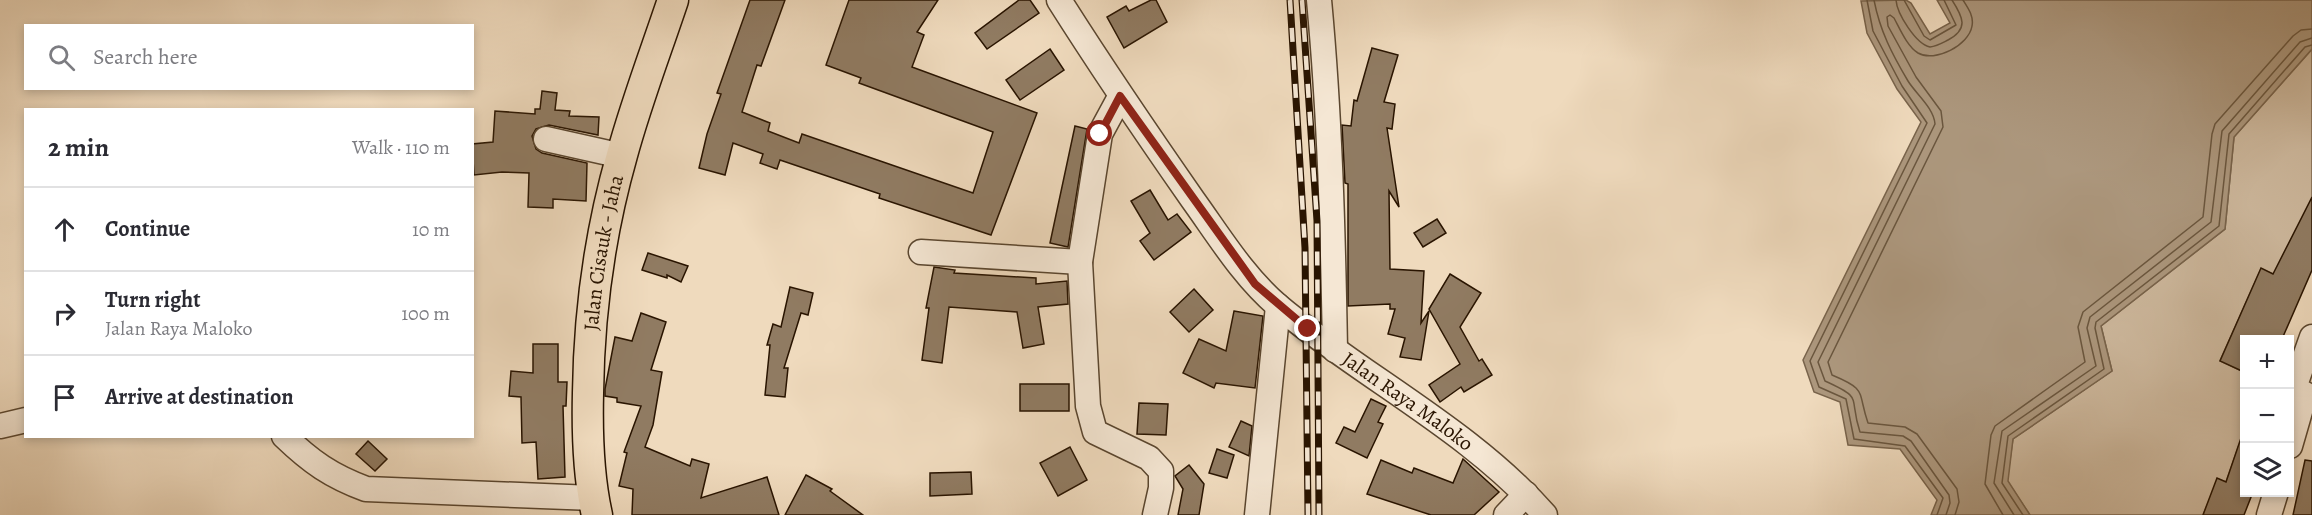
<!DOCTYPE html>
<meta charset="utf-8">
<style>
body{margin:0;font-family:Alegreya,serif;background:#f7f7f7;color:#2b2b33}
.controls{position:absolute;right:18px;bottom:18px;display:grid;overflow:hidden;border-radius:0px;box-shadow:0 3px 9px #0003}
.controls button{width:54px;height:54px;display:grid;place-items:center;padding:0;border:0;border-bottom:2px solid #e1e1e2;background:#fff;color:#2b2b33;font:30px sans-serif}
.stop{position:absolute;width:18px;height:18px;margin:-14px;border:4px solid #8f2418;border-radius:50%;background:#fff}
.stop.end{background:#8f2418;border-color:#fff;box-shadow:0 2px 6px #0008}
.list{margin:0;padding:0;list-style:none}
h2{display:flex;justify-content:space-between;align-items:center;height:78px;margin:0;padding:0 24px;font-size:26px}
h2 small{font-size:20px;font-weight:400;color:#7c7c81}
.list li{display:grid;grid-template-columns:39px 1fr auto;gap:18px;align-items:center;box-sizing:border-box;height:84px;padding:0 24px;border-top:2px solid #e1e1e2}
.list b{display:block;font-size:22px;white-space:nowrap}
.list p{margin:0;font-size:20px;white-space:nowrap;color:#7c7c81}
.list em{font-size:20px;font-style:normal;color:#7c7c81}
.icon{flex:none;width:33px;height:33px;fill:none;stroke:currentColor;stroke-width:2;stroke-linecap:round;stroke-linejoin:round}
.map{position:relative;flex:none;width:2312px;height:515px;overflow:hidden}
.search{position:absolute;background:#fff;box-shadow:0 3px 9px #0003;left:24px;top:24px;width:450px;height:66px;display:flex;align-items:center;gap:15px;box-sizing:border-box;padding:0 21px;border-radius:0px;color:#7c7c81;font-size:22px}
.panel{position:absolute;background:#fff;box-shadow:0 3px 9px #0003;left:24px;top:108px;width:450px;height:330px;border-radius:0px}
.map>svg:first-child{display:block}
.green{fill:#cdb89d;stroke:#7b664e;stroke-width:1.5}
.water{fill:#ac977d;stroke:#78634b;stroke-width:1.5}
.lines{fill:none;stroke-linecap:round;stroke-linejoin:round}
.shore{stroke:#6a563e;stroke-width:1.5}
.building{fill:#907b62;stroke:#291400;stroke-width:1.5}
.minor-casing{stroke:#5a462f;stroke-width:27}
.major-casing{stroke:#291400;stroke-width:33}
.minor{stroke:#f5e7d4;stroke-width:24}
.major{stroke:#efdabd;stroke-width:30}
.rail-casing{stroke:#291400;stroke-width:7}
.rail{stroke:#f5e7d4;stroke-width:4.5;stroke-dasharray:14;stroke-linecap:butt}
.route{stroke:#8f2418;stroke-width:8}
.labels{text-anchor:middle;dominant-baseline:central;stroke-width:5;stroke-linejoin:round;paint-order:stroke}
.street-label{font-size:21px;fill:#291400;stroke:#f5e7d4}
</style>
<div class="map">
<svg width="2312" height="515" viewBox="0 0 2312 515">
<rect width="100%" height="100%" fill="#efdabd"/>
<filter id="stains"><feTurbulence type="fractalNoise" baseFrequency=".00333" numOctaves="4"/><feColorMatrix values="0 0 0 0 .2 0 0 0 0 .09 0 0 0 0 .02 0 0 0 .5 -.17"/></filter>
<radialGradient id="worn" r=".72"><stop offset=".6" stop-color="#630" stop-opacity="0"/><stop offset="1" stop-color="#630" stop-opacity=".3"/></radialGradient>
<polygon class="green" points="2312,49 2312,212 2285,279 2261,269 2220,361 2244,372 2244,445 2239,445 2226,482 2218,479 2203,515 2030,515 2007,481 2013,439 2112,371 2101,326 2225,229 2234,137"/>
<polygon class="water" points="1906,0 1911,3 1930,34 1950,23 1937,0 2312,0 2312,49 2234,137 2225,229 2101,326 2112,371 2013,439 2008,481 2030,515 1931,515 1937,500 1900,449 1848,445 1840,402 1814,392 1803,360 1921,122 1897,89 1867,33 1861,1"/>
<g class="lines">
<g class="shore">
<polyline points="1867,0 1873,31 1902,86 1927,123 1810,361 1819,387 1846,399 1854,439 1905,446 1943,498 1937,515"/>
<path d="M1874 0C1880 31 1892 54 1908 81 1916 94 1934 108 1935 124L1818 362 1825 381C1865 399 1848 396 1860 432L1903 436 1911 441 1949 495 1950 503 1946 515"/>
<path d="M1896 0C1897 14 1916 44 1930 47 1937 46 1942 43 1948 40 1969 29 1963 17 1952 0"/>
<polyline points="1904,0 1924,36 1930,40 1956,25 1944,0"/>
<path d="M1955 515 1959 502 1957 489 1917 434 1905 427 1868 423C1857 391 1868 390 1832 375L1828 362 1943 127 1941 111 1916 77 1888 26 1887 17 1890 15 1894 18C1900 29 1907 46 1918 53 1935 63 1969 45 1972 26 1974 16 1968 8 1963 0"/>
<polyline points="2003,515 1985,484 1991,435 1995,426 2085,362 2078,327 2083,312 2203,217 2212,134 2215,124 2293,36 2301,30 2312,29"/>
<polyline points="2014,515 1994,483 2002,431 2096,366 2087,328 2090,317 2211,222 2222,131 2300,42 2312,38"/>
<polyline points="2023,515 2002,483 2008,436 2104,369 2095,328 2096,322 2219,226 2229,134 2305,47 2312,45"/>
</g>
</g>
<g class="building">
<polygon points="750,0 785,0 761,66 757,65 742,112 770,123 768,131 799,143 802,134 973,193 993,132 859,83 861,78 826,65 849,0 938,0 917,32 924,35 912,67 1037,113 991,235 879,198 880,194 780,160 777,169 760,163 763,154 733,143 725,175 699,168 707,134 721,94 717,93"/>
<polygon points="1019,0 1030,0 1039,13 987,49 975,33"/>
<polygon points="1151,0 1156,0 1167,22 1124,48 1107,17 1126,6 1129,11"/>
<polygon points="1372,48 1398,55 1384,102 1395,104 1392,129 1387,128 1399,207 1389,191 1390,269 1424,271 1421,323 1429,311 1421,360 1400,357 1405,338 1388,334 1395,309 1390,309 1390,304 1348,306 1348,184 1345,183 1342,125 1351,126 1354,100 1357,101"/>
<polygon points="1050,49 1064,70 1020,100 1006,80"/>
<polygon points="542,91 557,93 555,110 570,111 569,116 599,117 598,135 549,125 536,129 532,136 536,149 542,153 587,163 586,201 553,199 553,208 528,207 529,173 502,172 474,175 472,144 493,142 495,111 535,114 535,109 540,109"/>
<polygon points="1075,126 1087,129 1068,247 1050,243"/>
<polygon points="1150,190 1168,220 1177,214 1191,232 1154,260 1140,241 1150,233 1131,201"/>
<polygon points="2312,197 2312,270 2282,339 2244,339 2244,372 2220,361 2261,268 2273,274"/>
<polygon points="1437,219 1446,233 1423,247 1414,233"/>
<polygon points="648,253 688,266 681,282 667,275 667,278 642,270"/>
<polygon points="934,267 955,270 954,273 1036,278 1036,284 1067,281 1068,304 1038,307 1044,344 1023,348 1017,312 949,307 942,363 922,360 929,308 926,308"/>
<polygon points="1450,274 1481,293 1460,327 1479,361 1482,359 1492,375 1464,392 1461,387 1440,402 1429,385 1460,364 1429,309"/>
<polygon points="790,287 813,293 808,315 801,313 784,368 788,368 785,397 765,395 770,345 767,345 773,324 781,327"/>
<polygon points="1194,289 1213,310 1189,332 1170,312"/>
<polygon points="1234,311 1263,316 1255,388 1216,383 1214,388 1183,373 1199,339 1226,351"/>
<polygon points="641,313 666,322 651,370 662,372 653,425 645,447 690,466 692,459 709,464 701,498 767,477 779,515 632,515 633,489 619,486 627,453 624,452 641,406 617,402 617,398 605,396 605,389 615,337 632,341"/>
<polygon points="533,344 558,344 558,382 567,382 566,406 563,406 565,477 538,479 536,442 522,443 521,397 509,396 511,371 533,373"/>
<rect x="1020" y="384" width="49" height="27"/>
<polygon points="1371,399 1386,406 1378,422 1383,424 1367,458 1336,443 1344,427 1355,432"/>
<polygon points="1139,403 1168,404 1166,435 1137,434"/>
<polygon points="1241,421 1252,426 1249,456 1229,447"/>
<polygon points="2242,435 2244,436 2244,492 2253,492 2244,515 2203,515 2217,478 2226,482"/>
<polygon points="368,441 387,459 375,471 356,454"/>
<polygon points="1070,447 1087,480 1058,496 1040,463"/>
<polygon points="1217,449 1234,455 1227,478 1209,473"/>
<polygon points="1463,459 1499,492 1474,515 1431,515 1367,494 1381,460 1412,473 1414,468 1453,483"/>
<polygon points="2305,460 2312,461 2312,515 2293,515"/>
<polygon points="1189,465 1204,484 1199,515 1178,515 1183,489 1175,476"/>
<polygon points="971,472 972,494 930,496 930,473"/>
<polygon points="806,475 832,489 830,491 863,515 785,515"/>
</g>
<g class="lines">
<defs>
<g id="minor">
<path id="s1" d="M1059 0C1102 68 1147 134 1193 200 1219 236 1243 276 1278 306 1364 378 1470 430 1545 515"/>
<path d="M1319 0C1330 117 1333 233 1335 350"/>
<polyline points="1120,97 1100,134 1080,262 1088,406 1095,432 1149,458 1161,471 1161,488 1155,515"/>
<polyline points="546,139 622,156"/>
<polyline points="921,252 1080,262"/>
<polyline points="0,426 26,420"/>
<path d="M284 436C311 462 331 476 366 489L593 498"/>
<polyline points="2290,446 2305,394 2294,388 2312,337"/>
<polyline points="1257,515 1278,306"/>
<polyline points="1506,515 1526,494"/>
<polyline points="2269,515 2276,492"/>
</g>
<g id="major">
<path id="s2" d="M597 515C588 475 587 434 588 393 589 313 600 232 622 155 636 103 656 51 673 0"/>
</g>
</defs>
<use href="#minor" class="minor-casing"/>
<use href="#major" class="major-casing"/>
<use href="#minor" class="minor"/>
<use href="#major" class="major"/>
<defs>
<g id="rail">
<polyline points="1290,0 1305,248 1308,515"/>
<polyline points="1302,0 1317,221 1319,515"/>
</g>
</defs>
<use href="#rail" class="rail-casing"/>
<use href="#rail" class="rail"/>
</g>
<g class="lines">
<polyline class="route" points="1100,134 1120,96 1255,284 1308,329"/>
</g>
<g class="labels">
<g class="street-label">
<text stroke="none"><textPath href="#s2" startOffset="264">Jalan Cisauk - Jaha</textPath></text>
<text stroke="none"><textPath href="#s1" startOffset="538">Jalan Raya Maloko</textPath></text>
</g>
</g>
<rect width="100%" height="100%" filter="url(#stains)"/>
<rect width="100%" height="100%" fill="url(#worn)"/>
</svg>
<div class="controls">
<button>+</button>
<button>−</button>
<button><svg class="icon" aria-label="layers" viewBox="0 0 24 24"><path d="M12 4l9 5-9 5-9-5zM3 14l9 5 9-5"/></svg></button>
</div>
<div class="stop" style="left:1100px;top:134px"></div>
<div class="stop end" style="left:1308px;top:329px"></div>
<div class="search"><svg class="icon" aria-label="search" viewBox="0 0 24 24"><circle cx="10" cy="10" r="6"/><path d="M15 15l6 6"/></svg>Search here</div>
<section class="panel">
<h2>2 min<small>Walk · 110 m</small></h2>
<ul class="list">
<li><svg class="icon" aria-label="ahead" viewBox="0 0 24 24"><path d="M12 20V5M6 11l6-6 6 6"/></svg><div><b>Continue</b></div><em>10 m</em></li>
<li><svg class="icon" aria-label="right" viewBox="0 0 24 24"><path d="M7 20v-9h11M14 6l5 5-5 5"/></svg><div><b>Turn right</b><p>Jalan Raya Maloko</p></div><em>100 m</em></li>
<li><svg class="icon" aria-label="arrive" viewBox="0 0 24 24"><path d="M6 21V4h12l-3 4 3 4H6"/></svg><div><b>Arrive at destination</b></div></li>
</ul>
</section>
</div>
